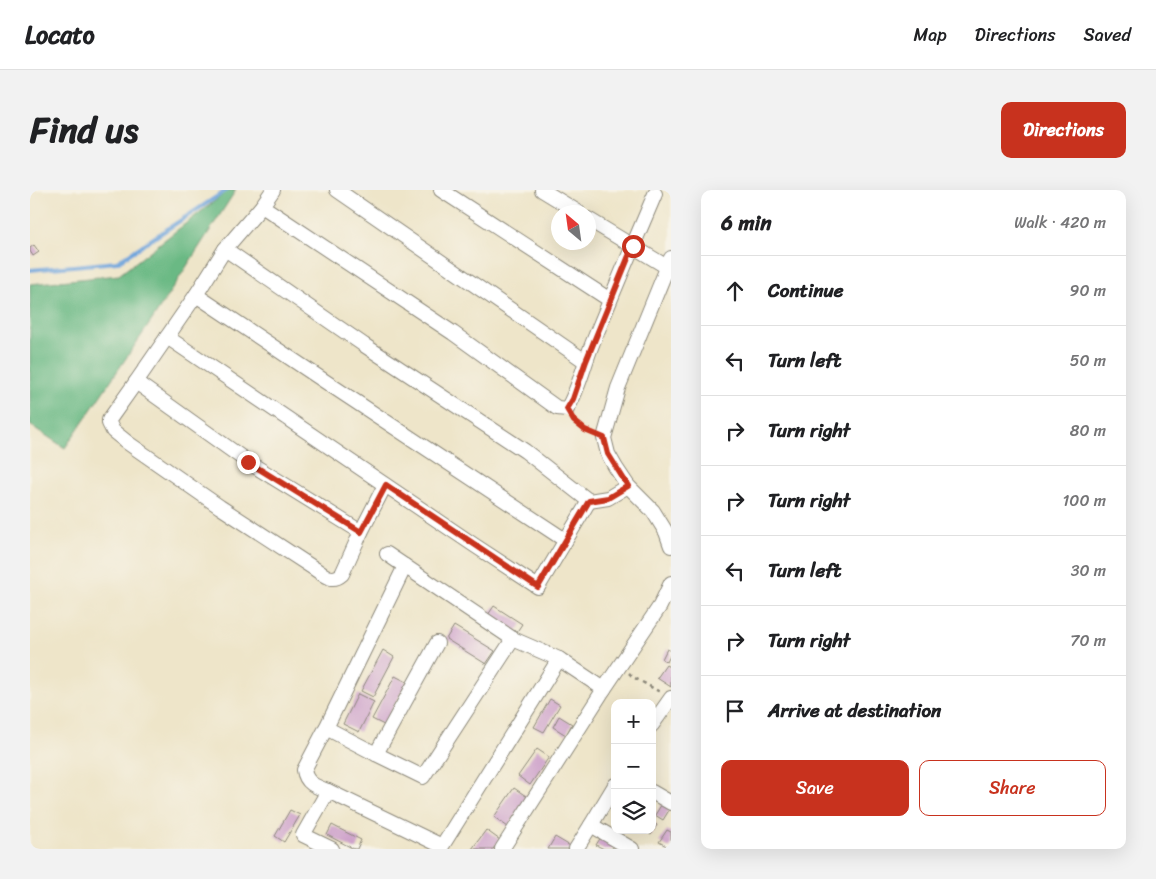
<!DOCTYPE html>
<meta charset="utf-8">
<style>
body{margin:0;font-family:Sriracha,sans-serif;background:#f2f2f2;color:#202124}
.controls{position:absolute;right:15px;bottom:15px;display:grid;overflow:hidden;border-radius:10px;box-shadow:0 5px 20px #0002}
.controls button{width:45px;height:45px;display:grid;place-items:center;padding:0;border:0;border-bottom:1px solid #e0e0e0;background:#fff;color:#202124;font:25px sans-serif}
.compass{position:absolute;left:521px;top:15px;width:45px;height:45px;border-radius:50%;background:#fff;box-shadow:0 5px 20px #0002;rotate:331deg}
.stop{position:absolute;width:15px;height:15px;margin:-11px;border:4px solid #c8321e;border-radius:50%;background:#fff}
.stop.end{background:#c8321e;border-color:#fff;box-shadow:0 1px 5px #0008}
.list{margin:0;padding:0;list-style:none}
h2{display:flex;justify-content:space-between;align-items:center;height:65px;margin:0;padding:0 20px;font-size:21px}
h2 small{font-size:16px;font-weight:400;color:#757577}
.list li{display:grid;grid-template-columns:32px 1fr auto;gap:15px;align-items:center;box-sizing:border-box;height:70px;padding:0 20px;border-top:1px solid #e0e0e0}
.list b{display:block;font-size:19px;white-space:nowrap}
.list em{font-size:16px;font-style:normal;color:#757577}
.actions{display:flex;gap:10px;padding:15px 20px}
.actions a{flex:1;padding:11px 0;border:1px solid #c8321e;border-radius:10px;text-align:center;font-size:18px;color:#c8321e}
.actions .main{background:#c8321e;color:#fff}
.icon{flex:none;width:28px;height:28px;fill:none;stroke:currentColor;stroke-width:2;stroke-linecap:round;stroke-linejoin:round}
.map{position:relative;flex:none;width:641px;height:659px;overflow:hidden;border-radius:10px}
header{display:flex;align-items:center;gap:30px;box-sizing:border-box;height:70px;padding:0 25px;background:#fff;border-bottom:1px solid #e0e0e0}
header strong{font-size:24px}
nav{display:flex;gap:28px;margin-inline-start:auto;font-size:18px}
.intro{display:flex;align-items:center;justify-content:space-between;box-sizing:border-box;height:120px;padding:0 30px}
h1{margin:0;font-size:35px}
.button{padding:12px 22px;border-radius:10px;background:#c8321e;color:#fff;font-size:18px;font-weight:700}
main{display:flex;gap:30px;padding:0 30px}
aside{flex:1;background:#fff;border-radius:10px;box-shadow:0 5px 20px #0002}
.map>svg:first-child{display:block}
.forest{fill:#6ab984;stroke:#4a7258}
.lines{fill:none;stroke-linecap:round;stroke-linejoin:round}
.stream{stroke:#6fa5dc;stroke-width:4}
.building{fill:#cea2ca}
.minor-casing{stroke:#8c887a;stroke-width:16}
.path{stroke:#8c887a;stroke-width:2.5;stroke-dasharray:4 4;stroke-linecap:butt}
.minor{stroke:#fff;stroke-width:14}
.route{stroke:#c8321e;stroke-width:6}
</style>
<header>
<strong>Locato</strong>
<nav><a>Map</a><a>Directions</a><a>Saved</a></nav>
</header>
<div class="intro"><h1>Find us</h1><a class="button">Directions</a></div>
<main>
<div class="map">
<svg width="641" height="659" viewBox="0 0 641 659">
<rect width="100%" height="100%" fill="#f7f3e8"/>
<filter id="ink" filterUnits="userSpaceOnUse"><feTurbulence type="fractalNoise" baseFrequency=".02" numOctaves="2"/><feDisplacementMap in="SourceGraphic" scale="10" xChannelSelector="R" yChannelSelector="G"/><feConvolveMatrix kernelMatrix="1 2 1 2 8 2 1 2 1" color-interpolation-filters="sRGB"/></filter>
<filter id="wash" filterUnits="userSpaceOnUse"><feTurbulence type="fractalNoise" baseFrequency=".0096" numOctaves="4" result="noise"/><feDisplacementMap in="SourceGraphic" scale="20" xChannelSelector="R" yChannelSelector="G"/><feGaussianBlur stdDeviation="1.12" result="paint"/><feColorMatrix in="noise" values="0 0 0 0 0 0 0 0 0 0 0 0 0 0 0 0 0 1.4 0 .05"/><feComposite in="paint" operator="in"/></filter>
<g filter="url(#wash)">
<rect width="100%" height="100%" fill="#eee5c9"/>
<polygon class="forest" points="199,0 206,0 122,130 35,258 0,235 0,94 89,85"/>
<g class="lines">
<polyline class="stream" points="0,80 87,72 197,0"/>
</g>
<g id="blocks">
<g class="building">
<polygon points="4,55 9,62 3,66 0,61 0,58"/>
<polygon points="464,416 492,434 486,443 458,425"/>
<polygon points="424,436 465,461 456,474 416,449"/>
<polygon points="637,459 641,461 641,464 637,472 632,469"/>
<polygon points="353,460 364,467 343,507 331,501"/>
<polygon points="636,475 641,478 641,497 627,488"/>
<polygon points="365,486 377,492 354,535 342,529"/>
<polygon points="328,504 344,512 329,542 313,534"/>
<polygon points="520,509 530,515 514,542 504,537"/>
<polygon points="529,526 542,534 536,545 523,537"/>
<polygon points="507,559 519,567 500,595 488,586"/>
<polygon points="484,598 499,608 478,637 464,627"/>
<polygon points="633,612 641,617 633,630 625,625"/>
<polygon points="260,620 270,625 254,652 245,646"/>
<polygon points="622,632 627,635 621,645 613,640 622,640"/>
<polygon points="302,635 331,650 327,659 324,659 297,645"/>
<polygon points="456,640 470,650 463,659 442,659"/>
<polygon points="637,640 641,642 641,655 640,658 629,652"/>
<polygon points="525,647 542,657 540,659 518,659"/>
<polygon points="571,647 585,654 582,659 574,659 566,655"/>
</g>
</g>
</g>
<g filter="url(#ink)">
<use href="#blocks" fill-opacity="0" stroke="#8c887a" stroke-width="1"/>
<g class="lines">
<defs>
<g id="minor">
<path d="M243 0 232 16 423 143 527 218 537 219C549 199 554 174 563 152 583 103 604 53 625 4"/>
<polyline points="307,0 555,171"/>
<polyline points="411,0 580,110"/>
<polyline points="512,0 548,22"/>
<path d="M232 16 195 59 166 105 106 192 79 230V233L83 241 98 253 190 317 285 379C294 385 302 393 312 384L331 342 355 295"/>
<polyline points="558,29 637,77"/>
<polyline points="195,59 334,155 495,261 559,311 578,308 598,296"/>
<polyline points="641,68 588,198 574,248 578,264 586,278 598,296 623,321 636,342 641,356"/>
<polyline points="166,105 296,192 535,350"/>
<polyline points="137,147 444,355 508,397 559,311"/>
<polyline points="106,192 218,272 331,342"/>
<polyline points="357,364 483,449 529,469 574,499"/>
<path d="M375 376 296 538 274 580C276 594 287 597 298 601L412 656 529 469"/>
<polyline points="622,535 641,508"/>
<polyline points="296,538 346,564 393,587 483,449"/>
<polyline points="346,564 407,453"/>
<polyline points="298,601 273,645 302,659"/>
<polyline points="622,602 641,613"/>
<polyline points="561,635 602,659"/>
<polyline points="472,659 574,499 630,416 641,393"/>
<polyline points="546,659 561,635 585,595"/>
</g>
</defs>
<use href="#minor" class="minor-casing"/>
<g class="path">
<polyline points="543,230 555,240 563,243"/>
<polyline points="599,483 603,487 630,502"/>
</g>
<use href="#minor" class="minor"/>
</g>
</g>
<g class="lines" filter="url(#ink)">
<polyline class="route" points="218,272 331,342 356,295 508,397 559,311 578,308 598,296 578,264 574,248 555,240 544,231 537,219 543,209 556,171 603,56"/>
</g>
</svg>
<div class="controls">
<button>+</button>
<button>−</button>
<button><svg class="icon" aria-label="layers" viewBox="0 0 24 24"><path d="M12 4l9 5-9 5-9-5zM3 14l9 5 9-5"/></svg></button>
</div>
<svg class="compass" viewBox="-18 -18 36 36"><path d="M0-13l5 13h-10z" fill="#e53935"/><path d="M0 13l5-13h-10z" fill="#757577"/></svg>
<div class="stop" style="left:603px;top:56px"></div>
<div class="stop end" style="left:218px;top:272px"></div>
</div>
<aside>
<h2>6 min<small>Walk · 420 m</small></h2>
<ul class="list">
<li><svg class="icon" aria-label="ahead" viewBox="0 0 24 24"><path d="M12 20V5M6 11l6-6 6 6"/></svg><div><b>Continue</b></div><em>90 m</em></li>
<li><svg class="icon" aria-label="left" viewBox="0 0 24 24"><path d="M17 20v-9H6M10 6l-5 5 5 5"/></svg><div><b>Turn left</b></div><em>50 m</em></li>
<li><svg class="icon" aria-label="right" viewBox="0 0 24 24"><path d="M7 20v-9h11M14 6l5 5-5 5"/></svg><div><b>Turn right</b></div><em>80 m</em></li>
<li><svg class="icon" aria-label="right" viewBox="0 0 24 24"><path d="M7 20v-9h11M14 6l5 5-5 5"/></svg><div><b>Turn right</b></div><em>100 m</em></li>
<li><svg class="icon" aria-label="left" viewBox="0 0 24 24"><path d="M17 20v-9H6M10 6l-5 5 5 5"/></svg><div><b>Turn left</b></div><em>30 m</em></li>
<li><svg class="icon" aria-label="right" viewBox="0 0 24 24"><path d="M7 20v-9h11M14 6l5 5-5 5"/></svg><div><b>Turn right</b></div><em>70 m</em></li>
<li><svg class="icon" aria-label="arrive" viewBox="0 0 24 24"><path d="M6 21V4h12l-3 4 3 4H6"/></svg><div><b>Arrive at destination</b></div></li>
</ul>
<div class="actions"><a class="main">Save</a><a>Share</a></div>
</aside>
</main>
